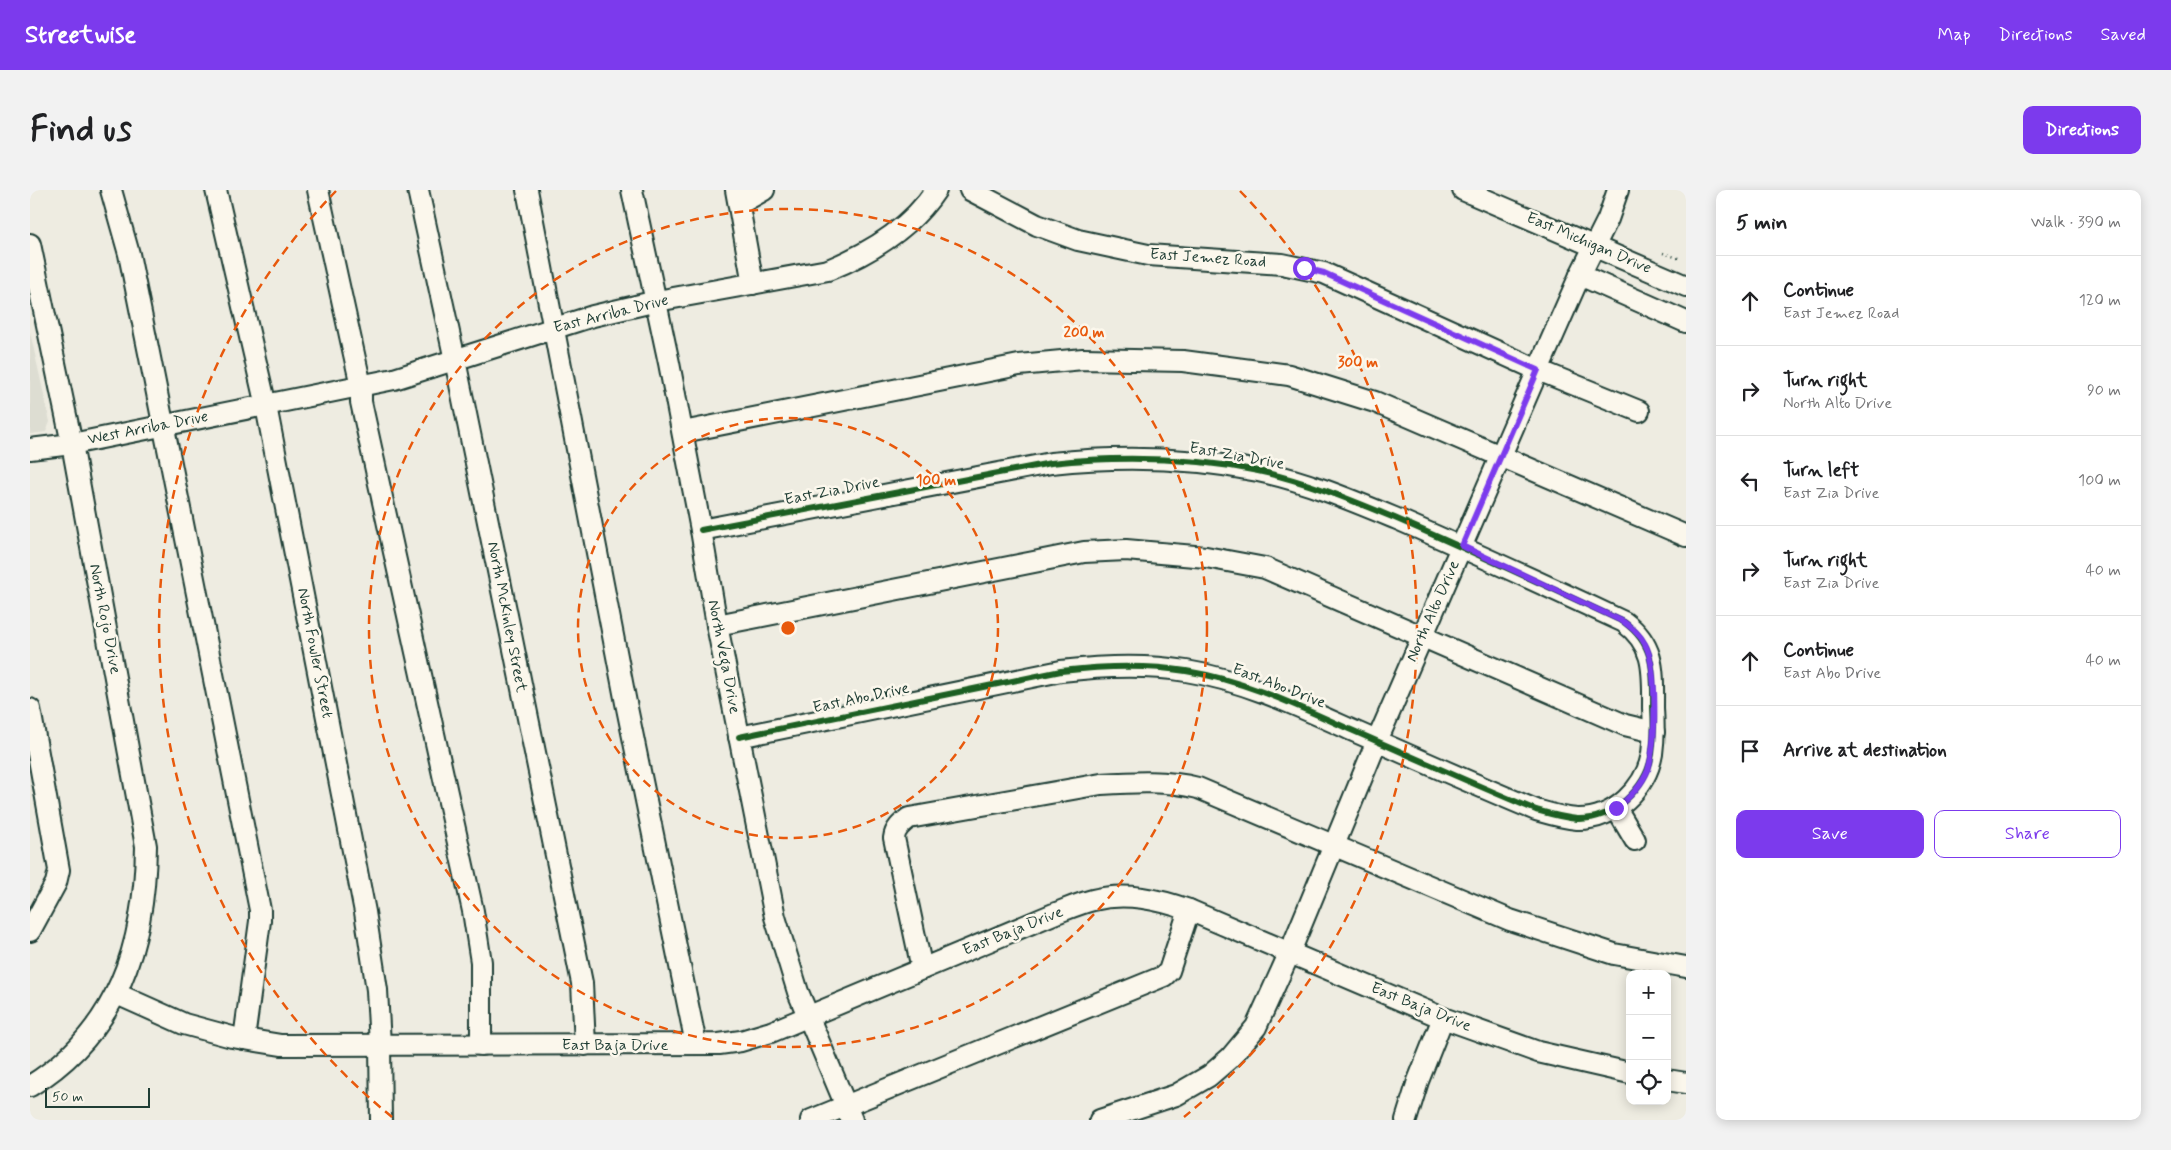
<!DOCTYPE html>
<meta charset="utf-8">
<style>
body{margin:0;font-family:Mynerve,sans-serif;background:#f2f2f2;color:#202124}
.controls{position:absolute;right:15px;bottom:15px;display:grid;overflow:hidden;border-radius:10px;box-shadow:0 2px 12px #0003}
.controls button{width:45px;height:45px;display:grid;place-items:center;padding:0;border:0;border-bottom:1px solid #e0e0e0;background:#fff;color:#202124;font:25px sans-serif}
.scale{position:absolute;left:15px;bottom:12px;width:105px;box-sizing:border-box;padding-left:5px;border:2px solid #1f3d34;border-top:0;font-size:14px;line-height:18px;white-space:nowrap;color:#1f3d34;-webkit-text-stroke:4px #fbf7ec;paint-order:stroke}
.stop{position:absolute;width:15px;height:15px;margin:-11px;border:4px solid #7c3aed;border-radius:50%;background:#fff}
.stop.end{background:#7c3aed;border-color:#fff;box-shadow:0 1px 5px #0008}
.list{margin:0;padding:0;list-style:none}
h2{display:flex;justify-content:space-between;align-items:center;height:65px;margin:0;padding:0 20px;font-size:21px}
h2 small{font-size:16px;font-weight:400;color:#757577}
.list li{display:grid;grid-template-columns:32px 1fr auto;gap:15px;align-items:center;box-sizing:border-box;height:90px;padding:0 20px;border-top:1px solid #e0e0e0}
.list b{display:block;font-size:19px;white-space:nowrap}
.list p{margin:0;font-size:16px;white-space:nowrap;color:#757577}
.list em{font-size:16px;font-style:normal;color:#757577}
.actions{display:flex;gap:10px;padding:15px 20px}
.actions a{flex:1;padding:11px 0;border:1px solid #7c3aed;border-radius:10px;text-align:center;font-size:18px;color:#7c3aed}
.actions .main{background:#7c3aed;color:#fff}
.icon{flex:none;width:28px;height:28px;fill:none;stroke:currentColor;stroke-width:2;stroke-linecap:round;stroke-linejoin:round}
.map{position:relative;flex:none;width:1656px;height:930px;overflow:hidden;border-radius:10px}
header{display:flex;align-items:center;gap:30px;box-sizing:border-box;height:70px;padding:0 25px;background:#7c3aed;color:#fff}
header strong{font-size:24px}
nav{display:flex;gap:28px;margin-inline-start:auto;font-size:18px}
.intro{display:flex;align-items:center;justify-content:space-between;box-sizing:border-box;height:120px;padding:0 30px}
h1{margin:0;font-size:35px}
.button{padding:12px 22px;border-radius:10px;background:#7c3aed;color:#fff;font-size:18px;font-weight:700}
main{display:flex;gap:30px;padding:0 30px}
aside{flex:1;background:#fff;border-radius:10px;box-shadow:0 2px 12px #0003}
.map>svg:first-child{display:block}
.built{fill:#ddddd2}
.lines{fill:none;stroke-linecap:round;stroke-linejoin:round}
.minor-casing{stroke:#1f3d34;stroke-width:24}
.path{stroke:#1f3d34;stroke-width:2.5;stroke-dasharray:1 4;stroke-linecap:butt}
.minor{stroke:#fbf7ec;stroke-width:20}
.cycleway-casing{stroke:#fbf7ec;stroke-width:9}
.cycleway{stroke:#1b5e20;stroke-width:6}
.route{stroke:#7c3aed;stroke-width:6}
.ring{fill:none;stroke:#e8590c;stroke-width:2.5;stroke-dasharray:9 6}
.labels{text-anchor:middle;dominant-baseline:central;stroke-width:5;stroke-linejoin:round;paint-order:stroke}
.street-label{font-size:16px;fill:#1f3d34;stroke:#fbf7ec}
.centre{fill:#e8590c;stroke:#fbf7ec;stroke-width:2.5}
.ring-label{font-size:15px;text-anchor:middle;font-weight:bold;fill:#e8590c;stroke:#fbf7ec;stroke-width:5;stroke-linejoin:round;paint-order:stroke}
</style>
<header>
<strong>Streetwise</strong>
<nav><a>Map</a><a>Directions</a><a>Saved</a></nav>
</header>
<div class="intro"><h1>Find us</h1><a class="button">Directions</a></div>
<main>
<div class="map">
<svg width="1656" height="930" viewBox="0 0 1656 930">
<rect width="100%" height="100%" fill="#eeece1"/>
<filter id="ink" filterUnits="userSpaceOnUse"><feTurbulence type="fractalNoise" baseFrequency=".02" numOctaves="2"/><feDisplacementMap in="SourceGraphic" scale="10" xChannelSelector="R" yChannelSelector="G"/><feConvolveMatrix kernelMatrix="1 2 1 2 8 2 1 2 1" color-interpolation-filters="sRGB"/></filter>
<g filter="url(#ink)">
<polygon class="built" points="0,142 20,232 16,242 0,244"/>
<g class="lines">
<defs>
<g id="minor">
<polyline points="81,0 99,64 119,163 230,720 230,731 214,849"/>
<polyline points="186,0 236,216 335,722 347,800 350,855 351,930"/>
<polyline points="288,0 331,196 331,212 443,721 451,772 451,855"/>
<polyline points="388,0 425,170 552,793 555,855"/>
<polyline points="497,0 596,513 666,854"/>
<polyline points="602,0 639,173 671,340 687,435 745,727 768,802 822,930"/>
<polyline points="706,0 723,94"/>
<polyline points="940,0 1007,35 1048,50 1118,65 1252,74 1294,83 1508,180 1609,221"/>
<polyline points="1433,0 1656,96"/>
<polyline points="709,14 734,0"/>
<path d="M0 54 42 254 116 656C115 754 88 842 0 896"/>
<polyline points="1550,85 1656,132"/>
<polyline points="653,242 989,175 1053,169 1153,171 1259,185 1345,212 1656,346"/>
<path d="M0 259 42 254 364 189 563 126 627 111 798 80C840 63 881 38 906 0"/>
<path d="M671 340 1021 273C1090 266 1159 267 1228 281 1276 291 1321 310 1367 329 1443 362 1519 397 1594 432 1626 456 1623 482 1623 518 1624 533 1624 549 1622 564 1616 598 1584 630 1547 629 1533 628 1520 624 1506 620 1443 594 1381 566 1319 539 1266 515 1213 490 1156 481 1114 474 1073 476 1031 481L709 547"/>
<polyline points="687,435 1054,362 1096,360 1176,367 1235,378 1595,535 1624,542"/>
<polyline points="0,519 29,680 26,693 0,741"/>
<polyline points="1586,618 1605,650"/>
<path d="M892 779 864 648C865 639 871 634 879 628L1071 594C1103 592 1137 590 1168 598L1480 730 1584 764 1656 777"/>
<path d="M87 804 154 834 202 847 251 855 689 854 711 851 741 842 1026 723C1039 718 1051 713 1063 710 1096 702 1128 709 1159 720L1413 828 1508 862 1600 883"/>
<polyline points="1637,890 1656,893"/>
<polyline points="781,930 1134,786 1139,781 1159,720"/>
<polyline points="1070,930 1146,905 1179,886 1201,867 1226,837 1260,762 1347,551 1508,180 1550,85 1578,29 1588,0"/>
<polyline points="1376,930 1388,891 1413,828"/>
</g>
</defs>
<use href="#minor" class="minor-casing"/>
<polyline class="path" points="1633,63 1651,69"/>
<use href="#minor" class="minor"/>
<defs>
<path id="cycleway" d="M671 340 1021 273C1090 266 1159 267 1228 281 1276 291 1321 310 1367 329 1443 362 1519 397 1594 432 1626 456 1623 482 1623 518 1624 533 1624 549 1622 564 1616 598 1584 630 1547 629 1533 628 1520 624 1506 620 1443 594 1381 566 1319 539 1266 515 1213 490 1156 481 1114 474 1073 476 1031 481L709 547"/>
</defs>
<use href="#cycleway" class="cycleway-casing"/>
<use href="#cycleway" class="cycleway"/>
</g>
</g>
<g class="lines" filter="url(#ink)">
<path class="route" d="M1274 78 1294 83 1508 180 1432 356 1594 432C1603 439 1610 444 1615 454 1628 478 1626 554 1618 580 1612 595 1598 609 1586 618"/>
</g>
<g class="ring">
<circle cx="758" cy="438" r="210"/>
<circle cx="758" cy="438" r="419"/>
<path d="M362 927A629 629 0 0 1 306 1M1210 1A629 629 0 0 1 1154 927"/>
</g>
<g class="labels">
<g class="street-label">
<text transform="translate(1559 53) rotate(23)">East Michigan Drive</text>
<text transform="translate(1178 68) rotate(4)">East Jemez Road</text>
<text transform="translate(581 124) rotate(-14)">East Arriba Drive</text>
<text transform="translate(118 238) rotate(-11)">West Arriba Drive</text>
<text transform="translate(1207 266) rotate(10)">East Zia Drive</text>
<text transform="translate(802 301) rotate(-11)">East Zia Drive</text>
<text transform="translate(1403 421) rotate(-66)">North Alto Drive</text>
<text transform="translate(477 427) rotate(79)">North McKinley Street</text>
<text transform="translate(75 429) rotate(79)">North Rojo Drive</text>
<text transform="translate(285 463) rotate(79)">North Fowler Street</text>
<text transform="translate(694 467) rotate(79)">North Vega Drive</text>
<text transform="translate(1249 496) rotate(21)">East Abo Drive</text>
<text transform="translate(831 508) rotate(-12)">East Abo Drive</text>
<text transform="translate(983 741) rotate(-22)">East Baja Drive</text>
<text transform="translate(1391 817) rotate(22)">East Baja Drive</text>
<text x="585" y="855">East Baja Drive</text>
</g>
</g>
<circle cx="758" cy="438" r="8" class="centre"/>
<g class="ring-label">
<text x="1054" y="147">200 m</text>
<text x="1328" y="177">300 m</text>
<text x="906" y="295">100 m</text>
</g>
</svg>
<div class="controls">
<button>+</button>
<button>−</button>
<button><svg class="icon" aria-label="locate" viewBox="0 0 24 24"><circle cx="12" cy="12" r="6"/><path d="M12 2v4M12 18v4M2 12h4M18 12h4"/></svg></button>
</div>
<div class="scale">50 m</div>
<div class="stop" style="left:1274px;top:78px"></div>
<div class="stop end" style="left:1586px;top:618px"></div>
</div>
<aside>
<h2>5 min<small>Walk · 390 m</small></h2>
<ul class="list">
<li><svg class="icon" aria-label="ahead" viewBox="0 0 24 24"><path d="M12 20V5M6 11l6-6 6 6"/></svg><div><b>Continue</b><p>East Jemez Road</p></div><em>120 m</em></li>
<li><svg class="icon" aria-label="right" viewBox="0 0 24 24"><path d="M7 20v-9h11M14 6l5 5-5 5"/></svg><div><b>Turn right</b><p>North Alto Drive</p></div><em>90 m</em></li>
<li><svg class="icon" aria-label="left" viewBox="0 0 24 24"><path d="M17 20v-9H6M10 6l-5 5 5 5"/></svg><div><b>Turn left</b><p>East Zia Drive</p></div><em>100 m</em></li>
<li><svg class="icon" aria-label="right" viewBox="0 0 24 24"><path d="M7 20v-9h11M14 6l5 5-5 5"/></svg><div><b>Turn right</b><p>East Zia Drive</p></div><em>40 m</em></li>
<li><svg class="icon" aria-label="ahead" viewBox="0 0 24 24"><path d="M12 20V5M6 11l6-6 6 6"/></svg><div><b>Continue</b><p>East Abo Drive</p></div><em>40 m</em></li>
<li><svg class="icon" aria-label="arrive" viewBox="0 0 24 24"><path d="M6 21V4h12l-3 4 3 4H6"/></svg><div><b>Arrive at destination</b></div></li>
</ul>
<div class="actions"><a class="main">Save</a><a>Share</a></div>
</aside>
</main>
